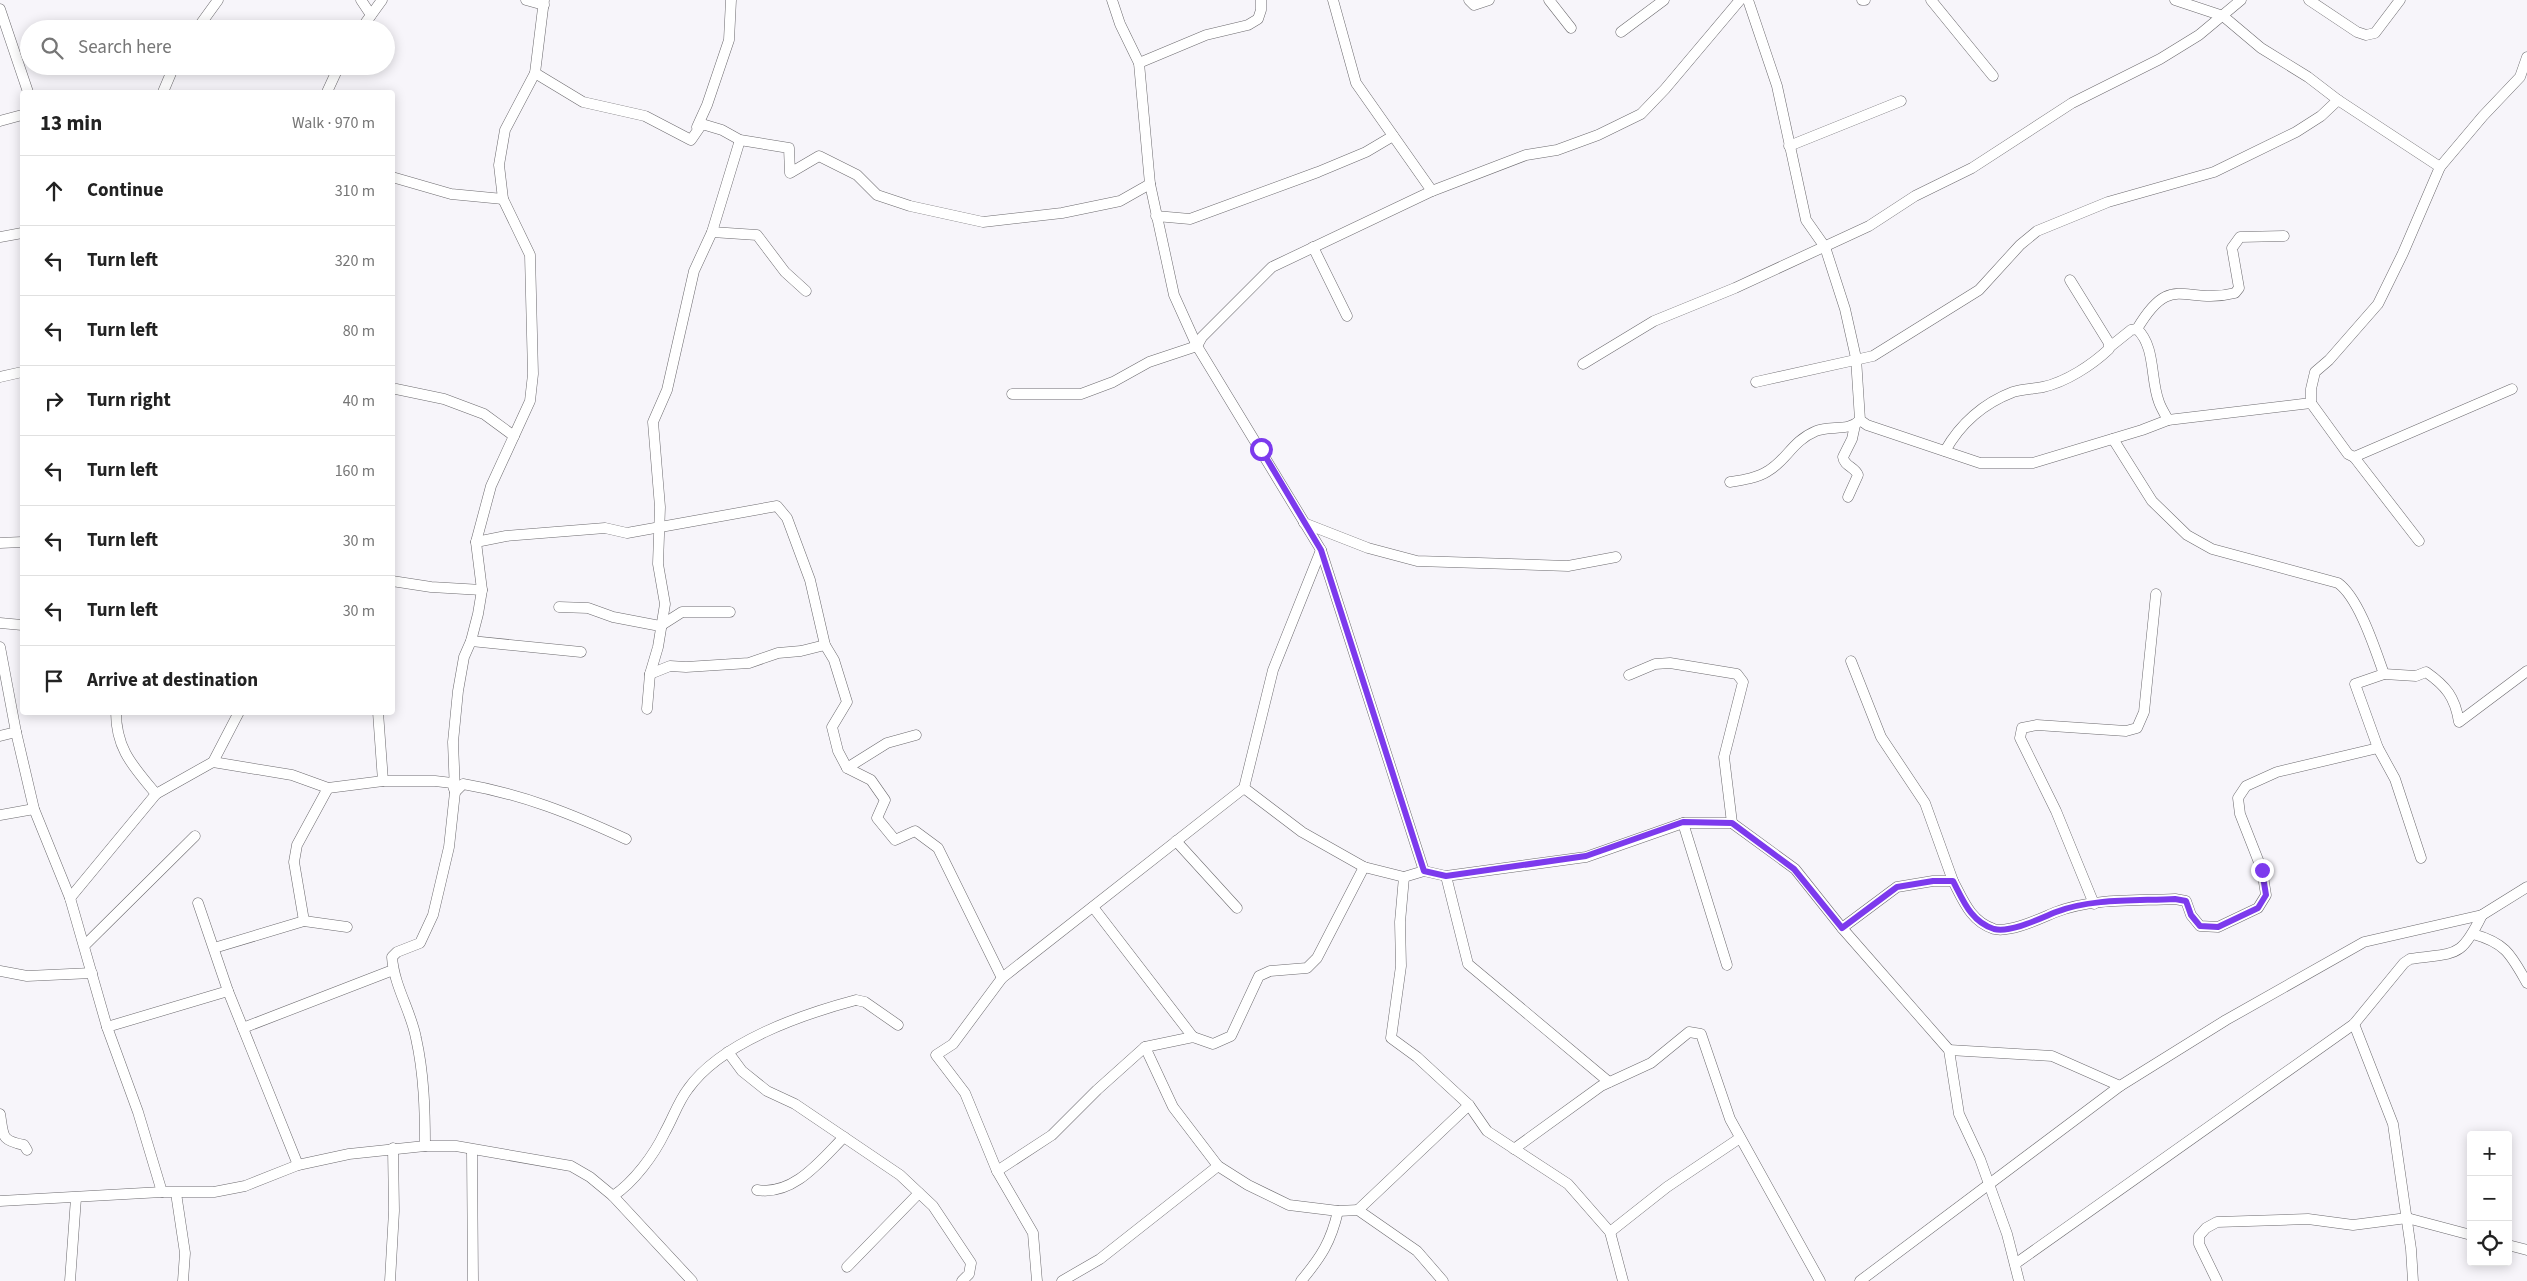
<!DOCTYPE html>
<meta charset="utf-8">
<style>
body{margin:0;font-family:"Source Sans 3",sans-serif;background:#f2f2f2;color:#222}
.controls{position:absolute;right:15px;bottom:15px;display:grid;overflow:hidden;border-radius:5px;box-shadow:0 2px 12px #0003}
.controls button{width:45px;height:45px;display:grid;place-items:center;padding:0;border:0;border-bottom:1px solid #e0e0e0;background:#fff;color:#222;font:25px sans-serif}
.stop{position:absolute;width:15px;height:15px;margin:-11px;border:4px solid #7c3aed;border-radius:50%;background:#fff}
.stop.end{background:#7c3aed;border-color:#fff;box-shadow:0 1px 5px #0008}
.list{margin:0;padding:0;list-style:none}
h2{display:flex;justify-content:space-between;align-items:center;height:65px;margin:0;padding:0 20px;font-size:21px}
h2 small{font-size:16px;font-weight:400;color:#767676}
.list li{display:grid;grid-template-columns:32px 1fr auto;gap:15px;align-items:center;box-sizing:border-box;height:70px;padding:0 20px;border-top:1px solid #e0e0e0}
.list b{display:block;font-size:19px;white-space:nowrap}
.list em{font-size:16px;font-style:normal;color:#767676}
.icon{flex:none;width:28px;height:28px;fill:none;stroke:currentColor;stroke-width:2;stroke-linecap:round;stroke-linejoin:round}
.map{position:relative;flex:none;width:2527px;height:1281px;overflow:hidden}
.search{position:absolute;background:#fff;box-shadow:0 2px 12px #0003;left:20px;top:20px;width:375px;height:55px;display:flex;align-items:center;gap:12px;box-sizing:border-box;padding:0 18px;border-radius:28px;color:#767676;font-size:19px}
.panel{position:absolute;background:#fff;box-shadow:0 2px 12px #0003;left:20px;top:90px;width:375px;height:625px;border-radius:5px}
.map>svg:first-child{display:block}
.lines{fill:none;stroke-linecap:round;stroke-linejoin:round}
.minor-casing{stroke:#6c6a6e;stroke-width:11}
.minor{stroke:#fff;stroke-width:10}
.route{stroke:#7c3aed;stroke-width:6}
</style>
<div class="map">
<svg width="2527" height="1281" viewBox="0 0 2527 1281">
<rect width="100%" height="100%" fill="#f7f5fa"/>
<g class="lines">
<defs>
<g id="minor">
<polyline points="361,0 371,15"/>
<polyline points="526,0 544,5"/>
<polyline points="1112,0 1120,24 1139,63 1150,184 1174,295 1197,346 1321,550 1424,871 1446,876 1586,857 1683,823 1732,823 1795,869 1842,928 1949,1050 1959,1114 1980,1159 2007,1234 2019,1281"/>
<polyline points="1333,0 1356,83 1432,191"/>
<polyline points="1469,0 1474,5 1489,0"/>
<polyline points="1549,0 1571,28"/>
<polyline points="1748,0 1777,86 1806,220 1825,247 1845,309 1856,358 1860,420 1867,425 1980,463 2033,463 2142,430 2168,420 2311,403"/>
<polyline points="1862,0 1865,0"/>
<polyline points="1931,0 1993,76"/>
<polyline points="2175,0 2223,16 2261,48 2308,77 2338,100 2440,167"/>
<polyline points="2309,0 2357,32 2366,35 2375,33 2400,0"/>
<polyline points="0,9 28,92"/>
<polyline points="197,29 218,0"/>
<polyline points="361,29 382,0"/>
<polyline points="1621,32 1664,0"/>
<polyline points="1139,63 1206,35 1248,25 1258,19 1261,10 1261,0"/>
<polyline points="535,73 583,102 645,116 691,140 702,124 722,130 740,140 789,148 790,173 819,156 857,175 877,195 910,206 983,222 1062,213 1120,201 1150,184"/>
<polyline points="163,92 174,66"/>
<polyline points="327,92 339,66"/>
<polyline points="0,121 22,115"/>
<polyline points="697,127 707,105 729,40 731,0"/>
<polyline points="1789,146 1901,101"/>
<polyline points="392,177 451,194 503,199"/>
<polyline points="1156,216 1190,219 1318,172 1366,152 1393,136"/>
<polyline points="712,232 757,235 785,272 806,291"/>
<polyline points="0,237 22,233"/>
<polyline points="1313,247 1347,316"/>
<path d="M2137 329C2172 270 2183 306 2235 293L2239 288 2232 248 2240 237 2284 236"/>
<path d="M2111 346 2131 330 2137 329C2156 347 2150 379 2159 402 2161 408 2165 414 2168 420"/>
<polyline points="1583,364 1654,321 1735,288 1869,226 1915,196 1972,168 2072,103 2160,59 2199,35 2241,0"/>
<polyline points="0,377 22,372"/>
<polyline points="1756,382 1873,356 1979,290 2020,245 2037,231 2108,202 2214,172 2296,132 2321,116 2338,100"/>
<polyline points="396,389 444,399 484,414 514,436"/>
<polyline points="2512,389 2354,457 2348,454 2311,403 2311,389 2315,372 2329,360 2378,304 2403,253 2440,167 2483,116 2520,77 2527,57"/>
<polyline points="1012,394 1081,394 1113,382 1149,362 1197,346 1202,337 1272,267 1432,191 1526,155 1557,150 1598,135 1641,114 1665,89 1740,0"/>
<path d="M2113 439 2152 501 2187 535 2212 549 2338 583C2359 598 2375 649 2384 674"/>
<path d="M1945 451C1960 424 1984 403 2013 392 2023 389 2033 389 2043 387 2066 382 2092 365 2109 349V343L2070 280"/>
<polyline points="2354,457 2419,541"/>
<path d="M1730 482C1743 480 1757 478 1768 471 1787 460 1792 441 1816 431 1830 425 1849 432 1860 420"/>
<path d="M1848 497 1858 475C1855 467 1844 466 1843 457L1852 439 1855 425"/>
<polyline points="1304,523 1368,548 1417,561 1568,566 1616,557"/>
<polyline points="476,542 506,536 605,528 627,533 777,506 787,518 810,580 825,645 834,660 847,702 832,727 838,751 847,768 871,780 885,800 877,818 895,840 915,831 938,848 1002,978"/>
<polyline points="0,543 22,542"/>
<polyline points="392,581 431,587 482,590"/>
<polyline points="559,607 588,608 613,617 660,626 682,612 730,612"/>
<polyline points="0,623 22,625"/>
<polyline points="471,641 581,652"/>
<polyline points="0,647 16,732 34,809 70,898 107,1027 138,1112 162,1192"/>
<polyline points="1851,661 1881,737 1925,803 1953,881"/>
<polyline points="650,674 670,666 686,667 749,663 778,653 801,651 825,645"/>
<polyline points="1629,675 1655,664 1670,663 1737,674 1743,682 1724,757 1732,823"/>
<polyline points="647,709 650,674 658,647 665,604 658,564 660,507 653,422 667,390 694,271 712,232 740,140"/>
<path d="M116 712C116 750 134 767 156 794L213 762 239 712"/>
<polyline points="378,712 383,781"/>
<polyline points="0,736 16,732"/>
<path d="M213 762 292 775 328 788 383 781H435L452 783 455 792 463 784C522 794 572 814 626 839"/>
<polyline points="847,768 887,743 916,735"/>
<polyline points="1244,788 1302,832 1364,867 1404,877 1424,871"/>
<polyline points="0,815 34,809"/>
<polyline points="1683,823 1727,965"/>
<polyline points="1176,841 1237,908"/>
<path d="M2421 858 2395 779 2378 748 2355 684 2384 674 2416 676 2426 672C2446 686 2455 697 2459 722L2527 671"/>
<polyline points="1446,876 1468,964 1609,1082"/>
<polyline points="1404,877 1400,922 1401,966 1391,1038 1417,1057 1469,1105 1487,1131 1568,1184 1610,1232 1623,1281"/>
<polyline points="70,898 156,794"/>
<polyline points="198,903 228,991 298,1165"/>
<polyline points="2094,904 2056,811 2020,738 2022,728 2037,725 2126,731 2137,728 2144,712 2156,594"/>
<polyline points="1093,907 1193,1037"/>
<polyline points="304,921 294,862 297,845 328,788"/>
<path d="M1842 928 1897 887 1933 881H1953C1963 900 1971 922 1994 929 2011 933 2041 918 2056 912 2092 898 2137 901 2175 899L2186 901 2191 915 2200 926 2218 927 2258 908 2266 895 2262 870 2240 814 2238 798 2246 786 2277 772 2378 748"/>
<path d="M2473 934C2506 943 2511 955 2527 983"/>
<polyline points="85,945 195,836"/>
<polyline points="214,948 304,921 347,927"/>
<polyline points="0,971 27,976 92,973"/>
<polyline points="2354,1024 2393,1124 2411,1249 2413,1281"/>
<polyline points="107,1027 228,991"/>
<polyline points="243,1028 393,970"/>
<polyline points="1145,1047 1173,1107 1218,1166 1248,1185 1289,1205 1338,1211 1358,1210 1417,1251 1443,1281"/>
<polyline points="1949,1050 2052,1056 2120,1086"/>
<polyline points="728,1052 742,1071 767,1091 795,1104 900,1175 933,1206 971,1263 969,1274 962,1281"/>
<path d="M0 1114C4 1136 0 1140 24 1145L27 1150"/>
<path d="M425 1146C425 1110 424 1074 416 1038 411 1011 394 986 392 957L397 952 420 943 433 915 449 847 455 792 453 742 458 691 464 657 471 641 478 614 482 590 476 542 491 486 530 401 533 374 530 255 503 199 499 165 505 130 535 73 544 0"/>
<polyline points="1514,1149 1601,1086 1651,1063 1689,1032 1701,1034 1730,1119 1820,1281"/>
<polyline points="472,1150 473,1281"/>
<polyline points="997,1171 1052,1135 1097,1090 1145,1047 1193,1037 1213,1044 1231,1036 1259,976 1270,971 1307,968 1317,958 1364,867"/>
<path d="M757 1190C794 1196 821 1160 844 1137"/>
<polyline points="176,1193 185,1253 183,1281"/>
<polyline points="613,1196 692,1281"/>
<path d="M0 1201 162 1192H214L245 1186 298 1165 349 1154 425 1146H456L571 1166 590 1177 613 1196C634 1182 654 1155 665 1132 673 1118 678 1102 688 1089 721 1042 803 1014 856 1000L865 1002 898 1025"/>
<polyline points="1358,1210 1469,1105"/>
<polyline points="1610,1232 1667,1187 1740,1138"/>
<polyline points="2508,1245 2527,1250"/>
<path d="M2015 1264 2354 1024 2404 963 2410 959C2456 952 2460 960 2482 915"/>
<polyline points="847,1267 919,1193"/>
<polyline points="70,1281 76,1198"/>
<polyline points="390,1281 394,1211 393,1148"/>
<polyline points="1037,1281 1033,1233 997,1171 965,1093 936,1055 953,1044 1002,978 1244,788 1273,670 1321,550"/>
<polyline points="1062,1281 1100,1259 1218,1166"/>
<path d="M1301 1281C1321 1257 1331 1242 1338 1211"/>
<polyline points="1860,1281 2120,1086 2226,1020 2364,942 2482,915 2527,887"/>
<polyline points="2217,1281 2199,1244 2199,1236 2206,1228 2217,1222 2308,1219 2353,1225 2407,1218 2471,1235"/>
</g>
</defs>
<use href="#minor" class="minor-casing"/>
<use href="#minor" class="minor"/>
</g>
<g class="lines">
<path class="route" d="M1261 449 1321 550 1424 871 1446 876 1586 856 1683 822 1732 823 1794 869 1842 928 1897 887 1933 881H1953C1963 900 1971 922 1994 929 2011 933 2041 918 2056 912 2092 898 2137 901 2175 899L2186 901 2191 915 2200 926 2218 927 2258 908 2266 895 2262 870"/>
</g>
</svg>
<div class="controls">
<button>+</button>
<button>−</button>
<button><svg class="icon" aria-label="locate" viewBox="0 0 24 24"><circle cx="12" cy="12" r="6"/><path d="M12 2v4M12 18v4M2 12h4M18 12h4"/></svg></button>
</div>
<div class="stop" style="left:1261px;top:449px"></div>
<div class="stop end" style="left:2262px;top:870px"></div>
<div class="search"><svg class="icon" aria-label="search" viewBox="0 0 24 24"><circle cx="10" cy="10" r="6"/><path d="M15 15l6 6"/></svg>Search here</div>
<section class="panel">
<h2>13 min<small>Walk · 970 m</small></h2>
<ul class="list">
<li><svg class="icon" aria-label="ahead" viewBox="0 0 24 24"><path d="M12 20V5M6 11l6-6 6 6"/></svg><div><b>Continue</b></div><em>310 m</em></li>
<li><svg class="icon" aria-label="left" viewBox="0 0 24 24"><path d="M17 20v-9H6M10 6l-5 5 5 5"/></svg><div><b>Turn left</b></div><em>320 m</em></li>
<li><svg class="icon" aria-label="left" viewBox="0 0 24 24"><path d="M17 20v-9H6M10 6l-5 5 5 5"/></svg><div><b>Turn left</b></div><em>80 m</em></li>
<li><svg class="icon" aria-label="right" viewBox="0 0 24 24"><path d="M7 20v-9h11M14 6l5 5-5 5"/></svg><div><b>Turn right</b></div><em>40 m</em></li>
<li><svg class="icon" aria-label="left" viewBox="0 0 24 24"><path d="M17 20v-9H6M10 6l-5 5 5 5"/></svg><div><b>Turn left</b></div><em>160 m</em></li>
<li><svg class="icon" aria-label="left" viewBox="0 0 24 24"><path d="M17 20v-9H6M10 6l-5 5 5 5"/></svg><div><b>Turn left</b></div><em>30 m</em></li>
<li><svg class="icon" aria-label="left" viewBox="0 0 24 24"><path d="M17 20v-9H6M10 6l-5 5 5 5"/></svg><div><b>Turn left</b></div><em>30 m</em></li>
<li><svg class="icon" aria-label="arrive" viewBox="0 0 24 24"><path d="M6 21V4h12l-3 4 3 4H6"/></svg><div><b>Arrive at destination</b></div></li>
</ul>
</section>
</div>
